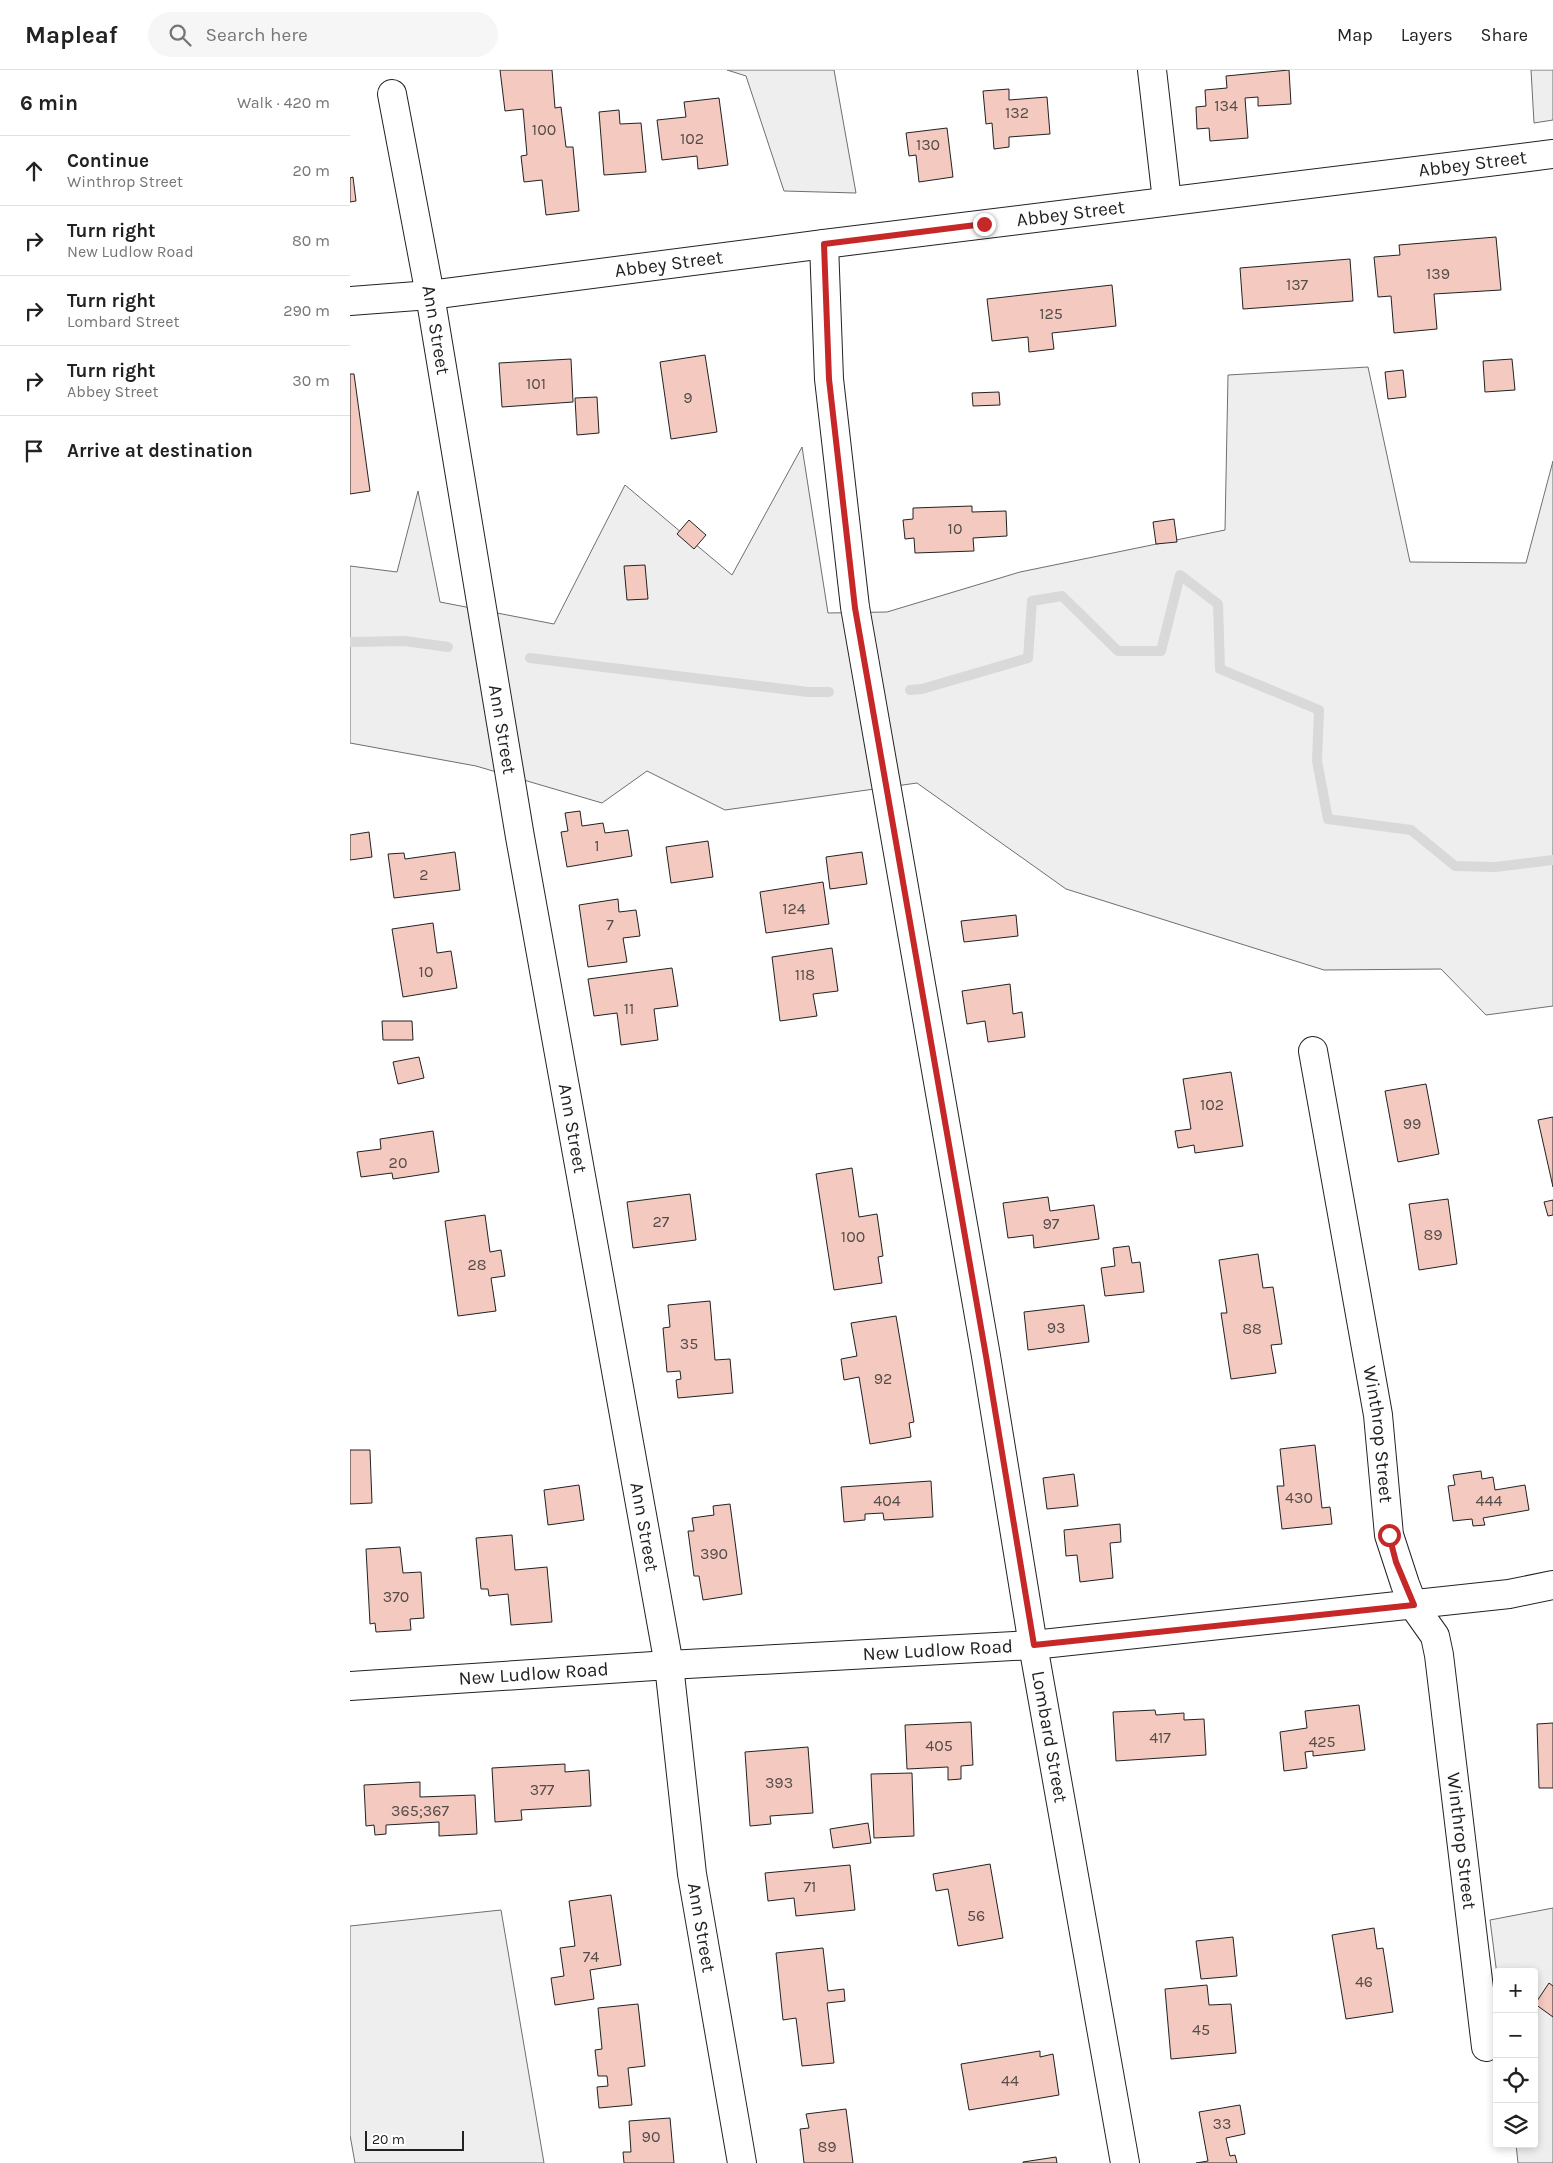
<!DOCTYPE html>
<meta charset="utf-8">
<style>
body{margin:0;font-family:Karla,sans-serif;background:#f6f6f6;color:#222}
.controls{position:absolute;right:15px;bottom:15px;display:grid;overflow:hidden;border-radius:5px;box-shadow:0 2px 8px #0003}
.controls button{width:45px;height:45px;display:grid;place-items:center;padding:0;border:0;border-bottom:1px solid #e0e0e0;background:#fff;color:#222;font:25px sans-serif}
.scale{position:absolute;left:15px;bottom:12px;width:99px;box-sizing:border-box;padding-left:5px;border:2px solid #222;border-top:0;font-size:14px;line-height:18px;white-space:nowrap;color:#222;-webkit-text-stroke:4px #fff;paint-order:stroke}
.stop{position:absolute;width:15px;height:15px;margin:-11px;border:4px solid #c62828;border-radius:50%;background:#fff}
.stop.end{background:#c62828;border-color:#fff;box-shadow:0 1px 5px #0008}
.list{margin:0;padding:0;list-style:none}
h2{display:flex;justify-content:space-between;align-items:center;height:65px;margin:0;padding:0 20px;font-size:21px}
h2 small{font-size:16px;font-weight:400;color:#767676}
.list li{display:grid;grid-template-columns:32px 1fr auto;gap:15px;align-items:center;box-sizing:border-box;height:70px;padding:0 20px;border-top:1px solid #e0e0e0}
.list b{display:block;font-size:19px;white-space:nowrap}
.list p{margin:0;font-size:16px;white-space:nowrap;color:#767676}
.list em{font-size:16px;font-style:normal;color:#767676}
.icon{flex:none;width:28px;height:28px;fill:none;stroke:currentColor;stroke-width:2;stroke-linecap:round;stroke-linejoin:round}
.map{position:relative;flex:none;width:1203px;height:2093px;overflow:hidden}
header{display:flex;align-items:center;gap:30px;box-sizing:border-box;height:70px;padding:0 25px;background:#fff;border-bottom:1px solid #e0e0e0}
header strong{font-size:24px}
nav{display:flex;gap:28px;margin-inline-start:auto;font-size:18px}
.search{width:350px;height:45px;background:#f6f6f6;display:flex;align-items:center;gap:12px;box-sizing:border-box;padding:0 18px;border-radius:28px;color:#767676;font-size:19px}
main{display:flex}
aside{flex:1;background:#fff}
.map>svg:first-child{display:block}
.green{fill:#eee;stroke:#6f6f6f}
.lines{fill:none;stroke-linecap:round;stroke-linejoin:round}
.stream{stroke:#d9d9d9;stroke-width:10}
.building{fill:#f3c9c0;stroke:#222}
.minor-casing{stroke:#222;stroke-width:30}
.secondary-casing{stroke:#222;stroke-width:30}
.minor{stroke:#fff;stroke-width:28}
.secondary{stroke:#fff;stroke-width:28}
.route{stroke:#c62828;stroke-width:6}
.labels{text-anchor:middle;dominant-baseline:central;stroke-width:4;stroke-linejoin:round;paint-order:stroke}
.number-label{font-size:16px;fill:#564c4a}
.street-label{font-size:19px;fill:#222;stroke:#fff}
</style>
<header>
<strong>Mapleaf</strong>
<div class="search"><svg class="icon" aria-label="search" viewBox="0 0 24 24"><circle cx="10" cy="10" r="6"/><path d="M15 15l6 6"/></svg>Search here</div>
<nav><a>Map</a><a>Layers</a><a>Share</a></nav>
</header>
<main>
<aside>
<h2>6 min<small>Walk · 420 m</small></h2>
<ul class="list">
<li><svg class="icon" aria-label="ahead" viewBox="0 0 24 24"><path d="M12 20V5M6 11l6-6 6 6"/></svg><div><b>Continue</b><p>Winthrop Street</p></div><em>20 m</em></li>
<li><svg class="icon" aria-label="right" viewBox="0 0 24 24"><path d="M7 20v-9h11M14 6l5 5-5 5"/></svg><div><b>Turn right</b><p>New Ludlow Road</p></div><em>80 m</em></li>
<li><svg class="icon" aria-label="right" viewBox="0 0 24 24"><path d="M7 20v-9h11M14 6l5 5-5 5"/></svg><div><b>Turn right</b><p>Lombard Street</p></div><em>290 m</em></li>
<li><svg class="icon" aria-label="right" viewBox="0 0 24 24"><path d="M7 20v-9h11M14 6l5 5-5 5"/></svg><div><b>Turn right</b><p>Abbey Street</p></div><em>30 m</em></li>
<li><svg class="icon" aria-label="arrive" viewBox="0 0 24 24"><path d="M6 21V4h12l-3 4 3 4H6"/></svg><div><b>Arrive at destination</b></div></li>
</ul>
</aside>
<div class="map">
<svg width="1203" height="2093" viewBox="0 0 1203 2093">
<rect width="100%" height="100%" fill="#fff"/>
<g class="green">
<polygon points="377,0 484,0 506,123 434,121 396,6"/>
<polygon points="1181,0 1203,0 1203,50 1184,53"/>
<polygon points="1018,297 1060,492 1176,493 1203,391 1203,936 1136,945 1091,899 974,900 716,819 567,713 375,740 297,701 252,733 126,696 0,673 0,496 47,502 68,421 90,532 204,554 275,415 382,505 452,377 478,543 537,542 670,502 875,460 878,305"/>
<polygon points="1203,1838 1203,2093 1168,2093 1166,2074 1184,2074 1184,1902 1147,1902 1147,1905 1140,1850"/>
<polygon points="151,1840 194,2093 5,2093 0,2065 0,1856"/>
</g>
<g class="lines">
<g class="stream">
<polyline points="0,572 55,571 98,577"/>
<polyline points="180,588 458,622 479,622"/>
<polyline points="560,620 572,619 678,588 682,531 712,526 768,581 811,581 830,505 868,534 870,599 969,640 967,691 978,749 1061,760 1105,796 1145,797 1203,790"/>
</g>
</g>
<g class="building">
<polygon points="150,0 202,0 205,38 211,37 216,77 223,77 229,141 196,145 192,110 174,112 171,86 177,85 173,39 155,41"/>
<polygon points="939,0 941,34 908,36 908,27 895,28 898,68 860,71 859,58 847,59 846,37 856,36 855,20 877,18 876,6"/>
<polygon points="659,19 659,30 697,27 700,64 659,67 659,77 644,79 642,53 636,54 633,21"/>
<polygon points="369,28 378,95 348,99 347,86 312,90 307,50 336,47 334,32"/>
<polygon points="269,40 270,54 291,53 296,102 254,105 249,42"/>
<polygon points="597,58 603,107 569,112 566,85 559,86 556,63"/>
<polygon points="3,107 6,131 0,132 0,108"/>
<polygon points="1146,167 1151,220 1084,224 1087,259 1044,263 1041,226 1028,227 1024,187 1050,185 1049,175"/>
<polygon points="1000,189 1003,231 893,239 890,198"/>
<polygon points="762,215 766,256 702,263 704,279 679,282 678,267 642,271 637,229"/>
<polygon points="355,285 367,362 321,369 310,292"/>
<polygon points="221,289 223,332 152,337 149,293"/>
<polygon points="1162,289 1165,320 1135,322 1133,291"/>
<polygon points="1053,300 1056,327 1038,329 1035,302"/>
<polygon points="0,304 4,304 20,421 0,424"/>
<polygon points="649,322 650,335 623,336 622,323"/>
<polygon points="247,327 249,363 227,365 225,328"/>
<polygon points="622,436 622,442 656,441 657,466 623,468 624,481 565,483 564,468 555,469 553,450 563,449 563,438"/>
<polygon points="824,449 827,472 806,474 803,452"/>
<polygon points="339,450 356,465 344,479 327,464"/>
<polygon points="295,495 298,529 277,530 274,496"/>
<polygon points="230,741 232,756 253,753 255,763 278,760 282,786 217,797 211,762 218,761 215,743"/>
<polygon points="19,762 22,787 0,790 0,765"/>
<polygon points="358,771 363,807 321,813 316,777"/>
<polygon points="105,782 110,820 44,828 38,784 54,783 55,789"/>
<polygon points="512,782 517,814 480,819 476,787"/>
<polygon points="473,812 479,854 416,863 410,822"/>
<polygon points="268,829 269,842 286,840 290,866 273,868 277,892 238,897 229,835"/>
<polygon points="666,845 668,866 614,872 611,851"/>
<polygon points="83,853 87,883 101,881 107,918 53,927 42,859"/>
<polygon points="482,878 488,921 463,924 467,946 430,951 422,887"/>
<polygon points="322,898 328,936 304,939 308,970 271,975 267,943 244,946 238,909"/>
<polygon points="660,914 663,944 672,942 675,967 638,972 635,951 617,954 612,921"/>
<polygon points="32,951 62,951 63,970 33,970"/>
<polygon points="69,987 74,1008 48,1014 43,992"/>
<polygon points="881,1002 893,1076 845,1083 844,1075 828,1078 825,1061 841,1059 833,1009"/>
<polygon points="1076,1014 1089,1084 1048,1092 1035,1021"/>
<polygon points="1203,1047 1203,1117 1188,1050"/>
<polygon points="83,1061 89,1102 43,1109 42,1103 11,1107 7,1082 31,1079 30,1069"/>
<polygon points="502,1098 509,1147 527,1144 533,1186 528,1187 532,1213 484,1220 466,1104"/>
<polygon points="340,1124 346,1170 283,1178 277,1132"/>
<polygon points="698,1127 700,1141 744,1135 749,1169 684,1178 683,1165 658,1168 653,1133"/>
<polygon points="1098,1129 1107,1194 1069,1200 1059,1134"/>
<polygon points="1203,1130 1203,1145 1198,1146 1194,1132"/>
<polygon points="135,1145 140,1182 151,1180 155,1206 141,1208 146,1241 108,1246 95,1151"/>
<polygon points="779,1176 782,1193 790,1192 794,1222 755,1226 751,1198 765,1196 763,1178"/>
<polygon points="908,1184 913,1218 923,1217 932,1274 921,1275 926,1303 881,1309 871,1243 877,1243 869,1190"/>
<polygon points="360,1231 365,1290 380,1289 383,1323 328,1328 326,1310 331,1309 330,1301 317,1302 313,1258 320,1257 318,1235"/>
<polygon points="734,1235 739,1272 678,1280 674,1242"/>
<polygon points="546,1246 564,1352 559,1353 561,1367 520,1374 509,1307 494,1310 491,1289 507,1286 501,1253"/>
<polygon points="965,1375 972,1438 980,1437 982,1454 932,1459 927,1416 934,1416 930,1379"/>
<polygon points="0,1380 20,1380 22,1433 0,1434"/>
<polygon points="1131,1401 1132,1409 1143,1407 1145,1420 1175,1415 1179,1440 1133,1448 1135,1455 1123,1456 1122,1449 1103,1451 1098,1416 1105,1415 1103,1405"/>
<polygon points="724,1404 728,1436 697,1439 693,1408"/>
<polygon points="581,1411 583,1447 534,1450 533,1443 515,1444 515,1450 494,1452 491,1417"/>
<polygon points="229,1415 234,1450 198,1455 194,1420"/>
<polygon points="380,1434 392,1524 353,1530 349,1506 344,1506 338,1461 344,1461 342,1448 364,1445 363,1436"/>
<polygon points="770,1454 771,1472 760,1473 763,1508 730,1512 727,1485 716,1486 714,1460"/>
<polygon points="162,1465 165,1500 197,1497 202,1552 161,1555 158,1524 139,1526 138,1519 131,1519 126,1468"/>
<polygon points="50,1477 53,1503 71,1502 74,1548 60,1549 61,1560 26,1562 25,1553 20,1554 16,1479"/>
<polygon points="1009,1635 1015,1680 963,1686 963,1681 955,1682 957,1698 934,1701 930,1662 957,1658 955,1641"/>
<polygon points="805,1640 806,1645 834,1643 834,1650 854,1649 856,1685 766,1691 763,1642"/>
<polygon points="621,1652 623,1695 611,1696 611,1709 598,1710 598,1697 557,1699 555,1655"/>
<polygon points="1203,1653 1203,1718 1189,1718 1187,1654"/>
<polygon points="458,1677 463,1743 420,1746 421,1754 400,1756 395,1682"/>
<polygon points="215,1694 215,1702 239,1700 241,1736 171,1740 172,1750 145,1752 142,1698"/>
<polygon points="562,1703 564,1766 524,1768 521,1704"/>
<polygon points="70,1712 70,1727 125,1725 127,1764 89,1766 89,1752 36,1755 36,1764 25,1765 24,1755 16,1756 14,1715"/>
<polygon points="518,1753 521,1773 483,1778 480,1759"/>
<polygon points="640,1794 653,1868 608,1876 598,1819 586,1821 583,1804"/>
<polygon points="500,1795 505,1840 446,1846 444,1828 418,1831 415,1803"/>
<polygon points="261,1825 271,1895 240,1900 244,1929 205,1935 201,1908 214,1906 210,1878 225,1876 219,1831"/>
<polygon points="1024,1858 1027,1879 1033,1878 1043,1942 996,1949 982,1865"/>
<polygon points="883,1867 887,1906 851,1909 846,1871"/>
<polygon points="473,1878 478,1921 494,1919 495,1931 477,1933 484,1993 452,1996 446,1948 433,1950 426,1883"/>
<polygon points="1199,1913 1203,1916 1203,1947 1185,1934"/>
<polygon points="857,1915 859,1935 881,1934 886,1983 821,1989 815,1919"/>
<polygon points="288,1934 295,1996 278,1998 282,2035 249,2038 247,2017 258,2016 257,2006 248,2006 245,1980 252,1979 248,1938"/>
<polygon points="690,1981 690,1987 703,1984 709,2025 619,2040 611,1994"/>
<polygon points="890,2035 895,2064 876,2068 880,2086 885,2085 887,2093 846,2093 858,2091 849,2042"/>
<polygon points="496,2039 503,2093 454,2093 450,2059 459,2058 456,2044"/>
<polygon points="320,2048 324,2093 274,2093 273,2082 281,2082 279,2051"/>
<polygon points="706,2087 707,2093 673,2093 673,2092"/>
</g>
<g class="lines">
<defs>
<g id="minor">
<polyline points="802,0 817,131"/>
<path id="s1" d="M42 24 80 225 170 767 319 1595 342 1804 392 2093"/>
<path id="s2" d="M474 174 479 309 505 537 636 1286 683 1575 775 2093"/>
<path id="s3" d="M0 231 80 225 474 174 1203 84"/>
<path id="s4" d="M963 981 1028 1345 1039 1465 1055 1514 1063 1535 1085 1566 1089 1585 1136 1977"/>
</g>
<g id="secondary">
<path id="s5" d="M0 1616 319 1595 683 1575 1159 1524 1203 1515"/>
</g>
</defs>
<use href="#minor" class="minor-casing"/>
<use href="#secondary" class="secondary-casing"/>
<use href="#minor" class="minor"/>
<use href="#secondary" class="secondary"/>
</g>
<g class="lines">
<polyline class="route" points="634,154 474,174 479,309 505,538 636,1286 684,1575 1064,1535 1046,1492 1039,1465"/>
</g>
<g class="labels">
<g class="number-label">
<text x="876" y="35">134</text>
<text x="667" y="42">132</text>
<text x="194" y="59">100</text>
<text x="342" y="68">102</text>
<text x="578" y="74">130</text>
<text x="1088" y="203">139</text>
<text x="947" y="214">137</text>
<text x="701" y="243">125</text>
<text x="186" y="313">101</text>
<text x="338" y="327">9</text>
<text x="605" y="458">10</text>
<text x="247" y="775">1</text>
<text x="74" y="804">2</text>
<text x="444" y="838">124</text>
<text x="260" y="854">7</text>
<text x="76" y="901">10</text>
<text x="455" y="904">118</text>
<text x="279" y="938">11</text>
<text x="862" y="1034">102</text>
<text x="1062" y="1053">99</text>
<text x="48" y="1092">20</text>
<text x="311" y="1151">27</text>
<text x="701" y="1153">97</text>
<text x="1083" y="1164">89</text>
<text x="503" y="1166">100</text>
<text x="127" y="1194">28</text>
<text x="706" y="1257">93</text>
<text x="902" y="1258">88</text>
<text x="339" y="1273">35</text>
<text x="533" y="1308">92</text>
<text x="949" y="1427">430</text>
<text x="537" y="1430">404</text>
<text x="1139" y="1430">444</text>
<text x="364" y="1483">390</text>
<text x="46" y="1526">370</text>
<text x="810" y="1667">417</text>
<text x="972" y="1671">425</text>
<text x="589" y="1675">405</text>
<text x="429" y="1712">393</text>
<text x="192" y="1719">377</text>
<text x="70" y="1740">365;367</text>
<text x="460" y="1816">71</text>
<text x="626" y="1845">56</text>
<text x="241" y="1886">74</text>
<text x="1014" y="1911">46</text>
<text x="851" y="1959">45</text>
<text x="660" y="2010">44</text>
<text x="872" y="2053">33</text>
<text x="301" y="2066">90</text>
<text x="477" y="2076">89</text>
</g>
<g class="street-label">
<text stroke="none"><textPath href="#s3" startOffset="1131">Abbey Street</textPath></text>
<text stroke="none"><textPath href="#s3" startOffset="726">Abbey Street</textPath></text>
<text stroke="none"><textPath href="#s3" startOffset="321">Abbey Street</textPath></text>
<text stroke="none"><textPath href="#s1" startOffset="240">Ann Street</textPath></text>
<text stroke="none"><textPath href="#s1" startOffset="645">Ann Street</textPath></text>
<text stroke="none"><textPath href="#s1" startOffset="1050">Ann Street</textPath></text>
<text stroke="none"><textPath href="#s4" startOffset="389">Winthrop Street</textPath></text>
<text stroke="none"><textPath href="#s1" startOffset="1455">Ann Street</textPath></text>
<text stroke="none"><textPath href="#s5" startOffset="589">New Ludlow Road</textPath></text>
<text stroke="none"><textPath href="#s5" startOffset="184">New Ludlow Road</textPath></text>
<text stroke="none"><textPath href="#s2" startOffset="1511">Lombard Street</textPath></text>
<text stroke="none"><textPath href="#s4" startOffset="809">Winthrop Street</textPath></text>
<text stroke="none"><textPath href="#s1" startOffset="1860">Ann Street</textPath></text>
</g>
</g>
</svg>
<div class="controls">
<button>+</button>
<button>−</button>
<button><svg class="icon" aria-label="locate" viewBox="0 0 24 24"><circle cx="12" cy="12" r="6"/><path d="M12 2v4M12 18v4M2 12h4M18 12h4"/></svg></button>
<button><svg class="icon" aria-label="layers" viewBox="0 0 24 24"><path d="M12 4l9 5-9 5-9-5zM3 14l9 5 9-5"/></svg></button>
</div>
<div class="scale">20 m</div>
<div class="stop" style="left:1039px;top:1465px"></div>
<div class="stop end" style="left:634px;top:154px"></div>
</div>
</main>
